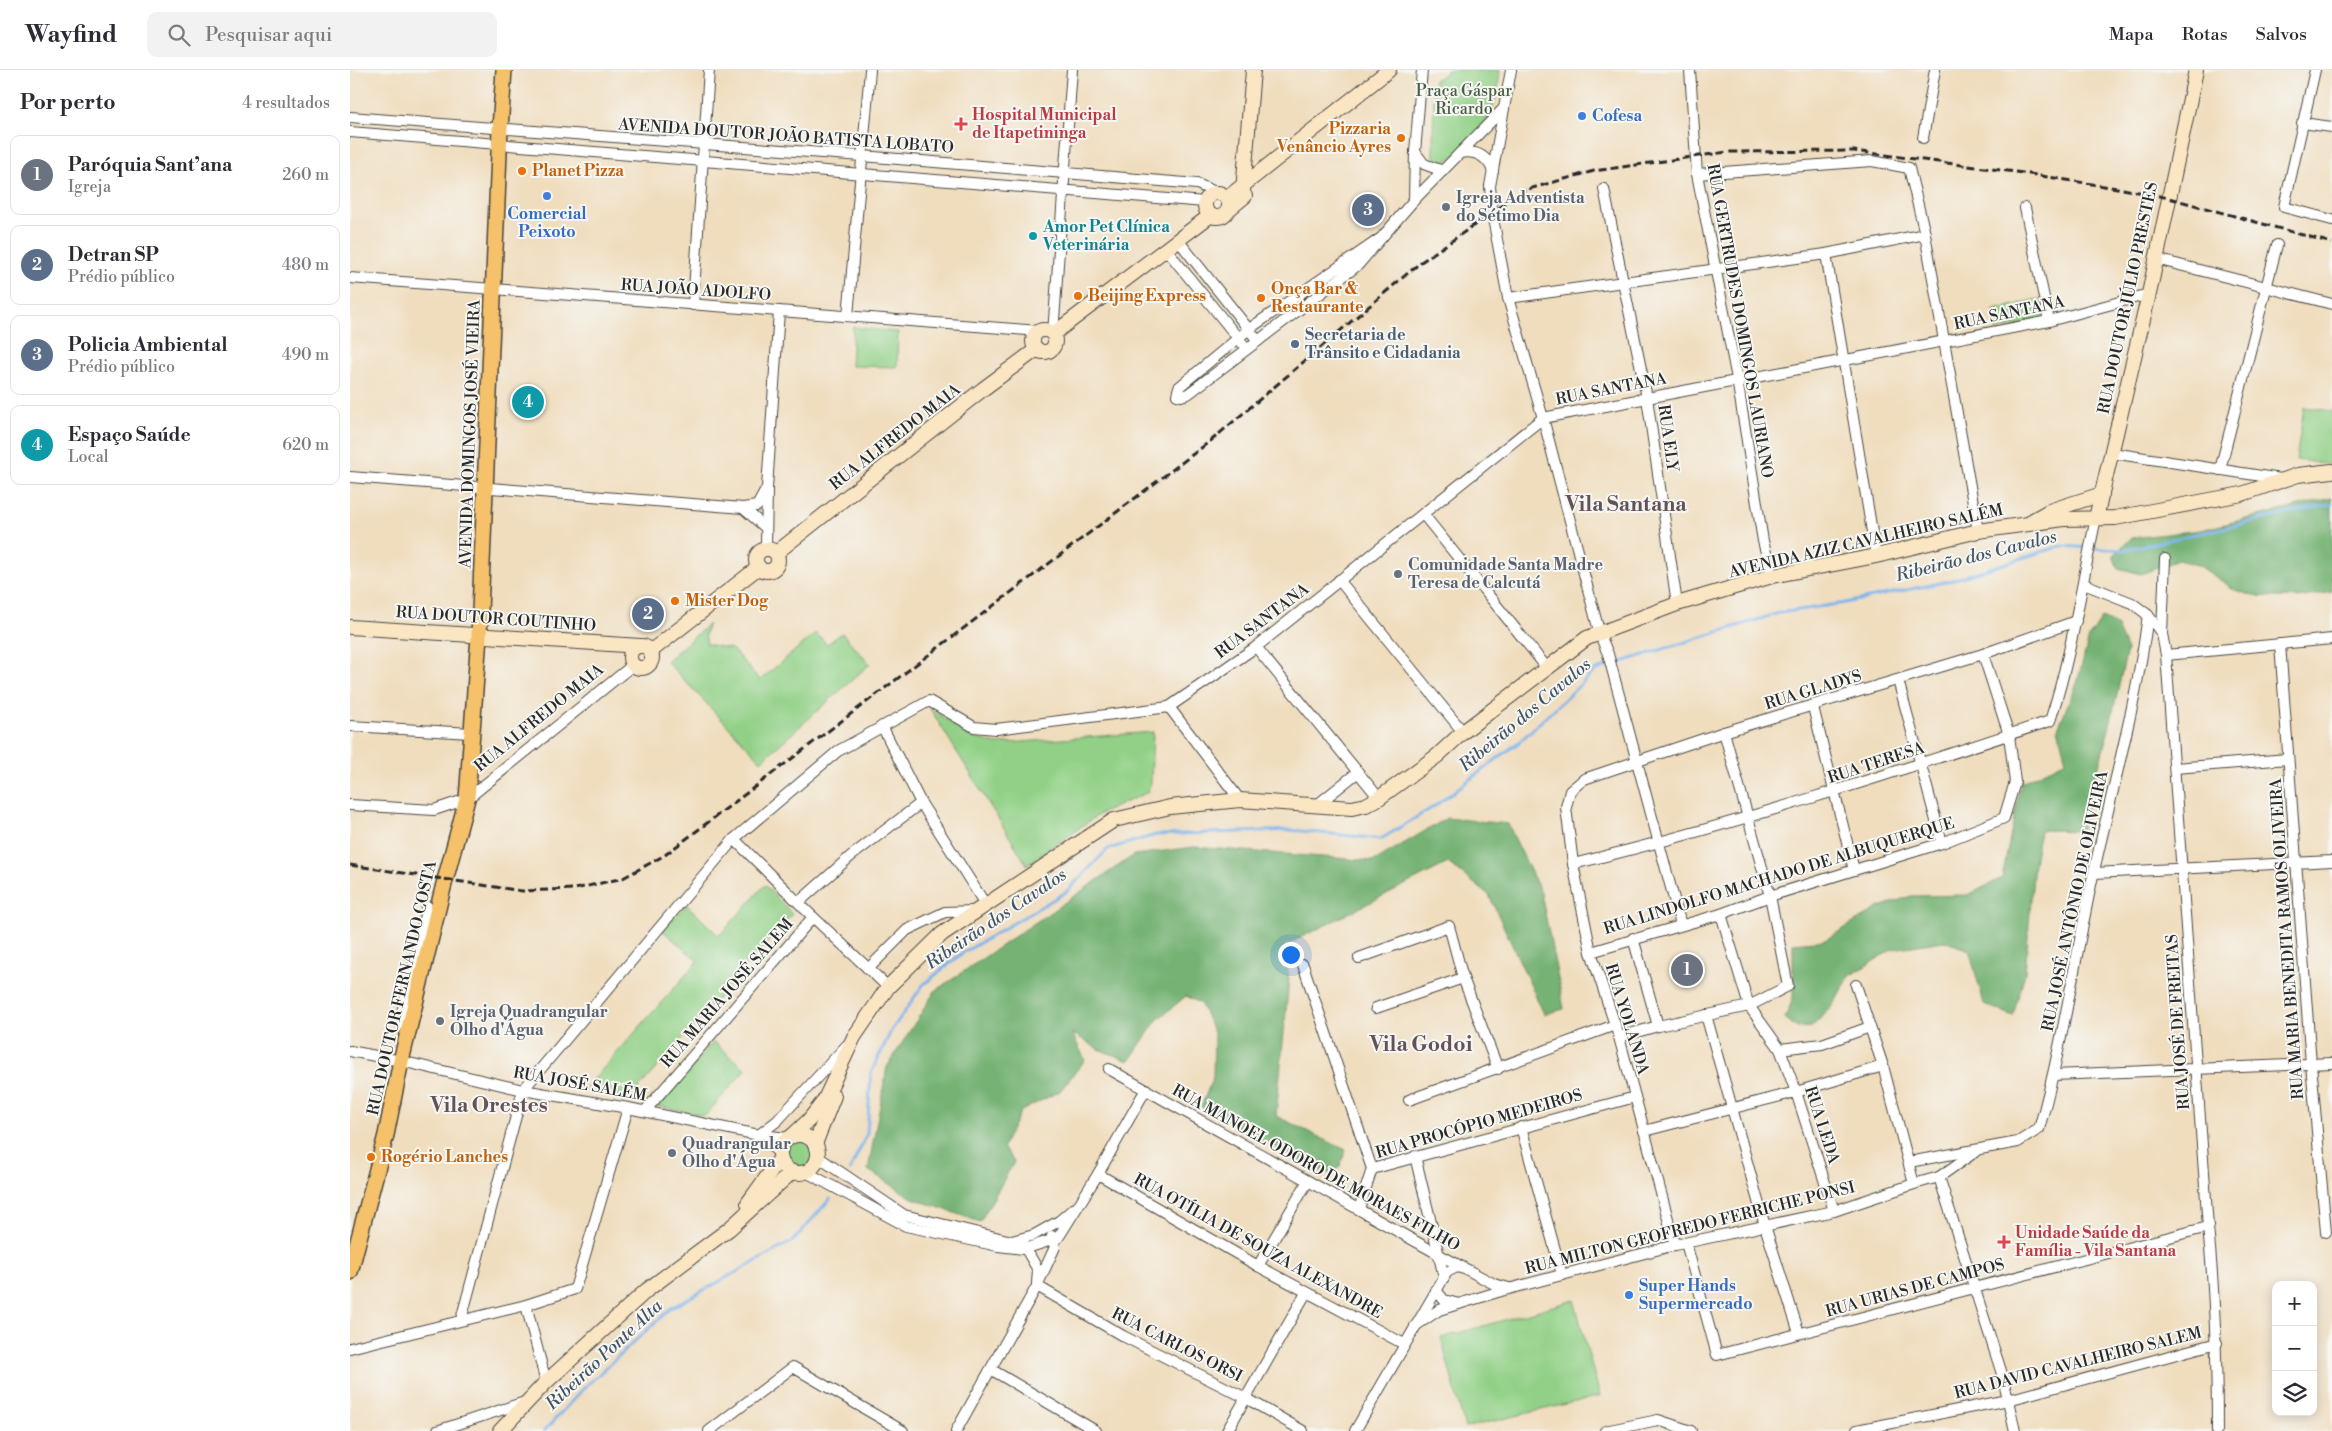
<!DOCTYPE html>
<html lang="pt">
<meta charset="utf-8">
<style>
body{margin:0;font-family:"Libre Bodoni",serif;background:#f2f2f3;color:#2b2b33}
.controls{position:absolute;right:15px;bottom:15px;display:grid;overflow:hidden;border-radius:10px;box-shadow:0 2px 12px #0003}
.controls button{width:45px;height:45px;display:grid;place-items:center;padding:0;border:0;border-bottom:1px solid #e1e1e2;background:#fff;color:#2b2b33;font:25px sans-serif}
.you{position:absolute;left:940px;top:884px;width:18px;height:18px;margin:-12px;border:4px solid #fff;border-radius:50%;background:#1a73e8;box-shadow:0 0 0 8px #1a73e833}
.badge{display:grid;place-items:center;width:32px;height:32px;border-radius:50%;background:#1f6fb2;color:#fff;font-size:16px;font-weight:700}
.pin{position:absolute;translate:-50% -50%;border:2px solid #fff;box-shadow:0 1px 5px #0006}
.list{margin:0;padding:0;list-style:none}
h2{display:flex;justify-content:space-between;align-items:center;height:65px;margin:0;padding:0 20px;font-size:21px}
h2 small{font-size:16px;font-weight:400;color:#7c7c81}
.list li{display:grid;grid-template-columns:32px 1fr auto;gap:15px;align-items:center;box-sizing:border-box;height:80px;margin:0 10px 10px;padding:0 10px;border:1px solid #e1e1e2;border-radius:10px}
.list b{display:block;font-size:19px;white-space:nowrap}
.list p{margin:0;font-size:16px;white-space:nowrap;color:#7c7c81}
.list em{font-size:16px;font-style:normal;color:#7c7c81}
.icon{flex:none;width:28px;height:28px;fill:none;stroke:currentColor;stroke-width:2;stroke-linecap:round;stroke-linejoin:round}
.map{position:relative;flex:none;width:1982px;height:1361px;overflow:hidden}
header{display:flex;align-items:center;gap:30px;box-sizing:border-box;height:70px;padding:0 25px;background:#fff;border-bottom:1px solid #e1e1e2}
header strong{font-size:24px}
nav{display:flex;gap:28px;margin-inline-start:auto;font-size:18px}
.search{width:350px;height:45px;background:#f2f2f3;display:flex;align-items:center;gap:12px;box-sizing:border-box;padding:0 18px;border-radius:10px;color:#7c7c81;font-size:19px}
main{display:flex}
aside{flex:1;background:#fff}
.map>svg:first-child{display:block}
.green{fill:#91d086;stroke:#5e7e58}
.forest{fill:#74b273;stroke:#506e4f}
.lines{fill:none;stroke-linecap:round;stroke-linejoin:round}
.stream{stroke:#7eb4ec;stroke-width:3}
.minor-casing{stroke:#494641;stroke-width:12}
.secondary-casing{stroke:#494641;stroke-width:16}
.primary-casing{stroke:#494641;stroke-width:18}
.minor{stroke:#fff;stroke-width:10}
.secondary{stroke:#fbe6c4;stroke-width:14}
.primary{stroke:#f5c16b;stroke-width:15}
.rail{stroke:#2b2b2b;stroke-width:3;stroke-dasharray:8 4;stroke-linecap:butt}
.shop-dot{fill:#3f7fe0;stroke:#f6f6f2;stroke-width:2}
.health-dot{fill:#e0444e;stroke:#f6f6f2;stroke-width:2}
.food-dot{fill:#e8710a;stroke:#f6f6f2;stroke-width:2}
.worship-dot{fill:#6b7280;stroke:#f6f6f2;stroke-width:2}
.culture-dot{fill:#0f9aa8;stroke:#f6f6f2;stroke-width:2}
.service-dot{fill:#5c6f8a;stroke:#f6f6f2;stroke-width:2}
.labels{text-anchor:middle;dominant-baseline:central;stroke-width:4;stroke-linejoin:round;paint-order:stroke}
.park-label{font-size:16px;fill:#4a5d46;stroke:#f6f6f2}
.health-label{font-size:16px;font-weight:bold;fill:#be3a42;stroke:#f6f6f2;text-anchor:start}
.shop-label{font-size:16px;font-weight:bold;fill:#366cbe;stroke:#f6f6f2;text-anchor:start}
.food-label{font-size:16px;font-weight:bold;fill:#c56008;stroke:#f6f6f2;text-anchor:start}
.street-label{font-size:16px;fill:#2b2b2b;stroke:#f6f6f2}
.worship-label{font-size:16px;font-weight:bold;fill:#5b616d;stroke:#f6f6f2;text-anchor:start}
.culture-label{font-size:16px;font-weight:bold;fill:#0d838f;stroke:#f6f6f2;text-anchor:start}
.service-label{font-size:16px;font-weight:bold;fill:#4e5e75;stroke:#f6f6f2;text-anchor:start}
.water-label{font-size:18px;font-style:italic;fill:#445465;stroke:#f6f6f2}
.district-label{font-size:21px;font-weight:bold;fill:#64525a;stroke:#f6f6f2}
</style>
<header>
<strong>Wayfind</strong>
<div class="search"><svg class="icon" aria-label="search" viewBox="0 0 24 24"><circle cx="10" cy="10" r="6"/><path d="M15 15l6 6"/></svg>Pesquisar aqui</div>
<nav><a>Mapa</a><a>Rotas</a><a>Salvos</a></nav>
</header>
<main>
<aside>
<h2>Por perto<small>4 resultados</small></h2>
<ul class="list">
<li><span class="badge" style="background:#6b7280">1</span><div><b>Paróquia Sant’ana</b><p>Igreja</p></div><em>260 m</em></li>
<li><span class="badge" style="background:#5c6f8a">2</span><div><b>Detran SP</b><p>Prédio público</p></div><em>480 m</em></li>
<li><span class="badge" style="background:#5c6f8a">3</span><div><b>Policia Ambiental</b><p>Prédio público</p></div><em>490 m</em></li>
<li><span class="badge" style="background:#0f9aa8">4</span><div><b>Espaço Saúde</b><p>Local</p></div><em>620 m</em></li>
</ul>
</aside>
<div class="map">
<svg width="1982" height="1361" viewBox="0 0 1982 1361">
<rect width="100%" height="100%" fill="#f6f6f2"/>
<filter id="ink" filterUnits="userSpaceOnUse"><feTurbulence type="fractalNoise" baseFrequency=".02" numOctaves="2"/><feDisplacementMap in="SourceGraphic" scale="10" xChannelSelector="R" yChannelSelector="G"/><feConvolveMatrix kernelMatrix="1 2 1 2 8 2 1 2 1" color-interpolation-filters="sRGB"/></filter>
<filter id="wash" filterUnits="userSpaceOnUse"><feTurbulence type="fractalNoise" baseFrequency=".0096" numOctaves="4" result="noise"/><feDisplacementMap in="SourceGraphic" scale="20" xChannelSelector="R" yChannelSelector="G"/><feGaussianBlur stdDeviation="1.12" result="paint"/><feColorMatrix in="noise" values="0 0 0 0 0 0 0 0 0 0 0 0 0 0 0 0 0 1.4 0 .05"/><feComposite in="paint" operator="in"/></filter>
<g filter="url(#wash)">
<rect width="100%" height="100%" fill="#f0ddbe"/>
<g class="green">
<path d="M1097 0H1150C1146 39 1142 47 1115 75 1106 85 1101 91 1087 93L1083 83 1084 10 1095 4Z"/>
<polygon points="1689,229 1694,250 1646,260 1644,240"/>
<polygon points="503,257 548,262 547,297 501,296"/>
<polygon points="1954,337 1982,341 1982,376 1979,394 1946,390"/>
<polygon points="359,554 355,564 357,574 382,579 410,610 466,563 477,574 492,563 520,594 411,691 316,591"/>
<polygon points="579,637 618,666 646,674 803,662 801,712 798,722 748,745 677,795"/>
<polygon points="415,815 442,844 280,1028 235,1019 348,891 312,860 337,835 369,866"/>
<polygon points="363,972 396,999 355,1046 307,1036"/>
<circle cx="449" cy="1084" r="15"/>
<polygon points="1224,1230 1250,1326 1115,1358 1091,1268"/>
</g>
<g class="forest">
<polygon points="1982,428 1982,522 1948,528 1904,526 1885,520 1848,495 1828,490 1791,504 1768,498 1763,486 1781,468 1851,460"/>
<polygon points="1752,548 1766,555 1777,580 1759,659 1731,761 1690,760 1684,793 1675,903 1663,946 1634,934 1619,880 1594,871 1543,879 1498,907 1483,935 1462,957 1447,958 1435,948 1443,929 1443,873 1475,870 1530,837 1561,826 1618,825 1652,808 1671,713 1716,691 1708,658 1727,613 1739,567"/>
<polygon points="1097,748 1158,754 1191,823 1214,939 1194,944 1139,825 1098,793 934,876 939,910 926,1046 996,1080 989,1098 981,1104 966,1099 851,1037 863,1007 864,963 850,933 836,926 807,950 779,991 748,979 722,963 735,990 710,1021 671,1041 653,1077 664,1092 630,1152 562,1128 518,1100 537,997 585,921 784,785 844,777 1024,791"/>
</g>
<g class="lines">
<g class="stream">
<polyline points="500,1100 517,1064 521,1003 541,961 573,915 611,884 716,822 758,779 806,765 941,760 1031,769 1085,736 1169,672 1246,600 1429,543 1495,533 1599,511 1711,476 1773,480 1982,434"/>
<polyline points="194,1361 235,1317 321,1238 443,1171 480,1129"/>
</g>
</g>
</g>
<g filter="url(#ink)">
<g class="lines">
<defs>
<g id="minor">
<polyline points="1161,0 1140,116 1142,143 1158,228 1193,348 1250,565 1258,584 1331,855"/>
<polyline points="1340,0 1347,104 1387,309 1413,471 1422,506"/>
<polyline points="1965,0 1934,137 1982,150"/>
<polyline points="0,47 512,86 847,114 868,123"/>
<polyline points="1952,53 1982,57"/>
<polyline points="0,62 855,132"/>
<polyline points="1573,68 1585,0"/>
<polyline points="1065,82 1074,94 1093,101"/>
<path d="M1110 83C1126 80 1137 86 1143 101"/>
<polyline points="1347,104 1522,91 1559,98 1575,164 1628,461"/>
<polyline points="1254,119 1297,328 1327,534"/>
<polyline points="1064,130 1065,82 1072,0"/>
<polyline points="1675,138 1699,251"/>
<polyline points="1031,168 899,259 829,317 827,325 831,326 838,324 1008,195 1064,130 1154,38"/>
<polyline points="828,170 908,271"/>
<polyline points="816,179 892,273"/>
<polyline points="1476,184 1526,486"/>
<polyline points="1806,189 1982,234"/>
<polyline points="0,208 690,261"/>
<polyline points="1158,228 1476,184 1575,164"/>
<polyline points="343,235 359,0"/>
<polyline points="498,246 520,0"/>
<polyline points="703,264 722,0"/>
<polyline points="1762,383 1931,409"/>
<polyline points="1870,400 1927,175"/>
<polyline points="0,407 393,438 407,436 417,418"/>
<polyline points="393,438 416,458"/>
<polyline points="1073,444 1197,598"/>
<polyline points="416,478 417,418 429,241"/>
<polyline points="989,510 1113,662"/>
<path d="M1798 545 1812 564 1816 585 1858 1157C1865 1225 1867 1292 1867 1361"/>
<polyline points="1812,564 1815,489"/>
<polyline points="1930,574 1961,994 1976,1162"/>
<polyline points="906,577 1029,728"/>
<polyline points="1816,585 1982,569"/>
<polyline points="1548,610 1592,773"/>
<polyline points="819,637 890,730"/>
<polyline points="1463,637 1504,800"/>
<polyline points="0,656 121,663"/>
<polyline points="532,656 571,733 635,834"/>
<polyline points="1825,698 1938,689"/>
<polyline points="0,735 84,740 117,729 283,595"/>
<polyline points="967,735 1008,702"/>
<polyline points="384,769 463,847 538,917"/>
<path d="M1223 794C1385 755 1543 703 1700 651 1722 584 1731 516 1746 448"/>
<polyline points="1744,803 1982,791"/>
<polyline points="449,832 501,786 571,733"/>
<polyline points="1371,844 1399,936 1430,979 1472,974 1520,957"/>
<polyline points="1283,868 1308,956"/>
<polyline points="1241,882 1371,844 1420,826 1592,773 1654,748 1665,712 1659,665 1633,584"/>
<polyline points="1009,888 1099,856 1113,908 1148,999"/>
<polyline points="953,895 1022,1099"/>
<polyline points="518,899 557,860 595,842 625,841"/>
<polyline points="1506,915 1533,996 1564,1114 1589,1107 1652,1304 1665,1361"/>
<polyline points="1026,938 1113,908"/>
<polyline points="1356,945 1415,1156 1449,1263"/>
<polyline points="57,963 51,947 77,836"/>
<polyline points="1269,967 1308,956 1399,936 1438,916 1420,826 1374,662"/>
<polyline points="1430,979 1446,1022 1484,1141"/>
<polyline points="0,981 51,991 173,1020 278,1038 404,1064 437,1068"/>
<polyline points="759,999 1088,1184 1144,1214 1159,1218"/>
<polyline points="1704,1005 1982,993"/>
<polyline points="1059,1030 1265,955"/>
<polyline points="295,1041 463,847"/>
<polyline points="1171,1057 1212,1205"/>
<polyline points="1294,1061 1446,1022 1533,996"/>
<polyline points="410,1064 427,1051 497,975"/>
<polyline points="407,1066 419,1074 429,1083"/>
<polyline points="1065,1086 1094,1207"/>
<polyline points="468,1087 554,1145 662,1171 684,1165 709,1151 723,1139"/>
<path d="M1559 1092 1668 1072 1689 1059C1713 974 1725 887 1744 801 1763 716 1787 631 1798 545L1782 533 1734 514"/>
<polyline points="456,1102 556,1156 648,1176 674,1179 708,1168 748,1104 796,1019"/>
<polyline points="748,1104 908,1196 1054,1274"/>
<polyline points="1589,1107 1625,1082"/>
<polyline points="1009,1139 1022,1099 1285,1027"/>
<polyline points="1336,1173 1367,1285 1858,1157"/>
<polyline points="673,1174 688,1200 687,1213"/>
<polyline points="1325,1175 1269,967 1241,882 1223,794 1216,737 1220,721 1234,709 1374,662 1633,584 1726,551"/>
<polyline points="908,1196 958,1111"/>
<polyline points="687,1216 773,1266 896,1328 953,1361"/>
<polyline points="1086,1220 1094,1230 1109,1234"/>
<polyline points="176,1235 196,1312"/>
<polyline points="111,1250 173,1020 384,769 488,681 579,631 624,657 646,659 819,637 906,577 1193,348 1699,251 1799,224"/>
<polyline points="1065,1256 1089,1240 1151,1221 1325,1175 1484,1141 1564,1114"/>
<polyline points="0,1278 176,1235 225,1219 278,1038"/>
<polyline points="642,1300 746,1361"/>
<polyline points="1507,1360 1658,1330 1867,1273"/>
<polyline points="87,1361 178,1331"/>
<polyline points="359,1361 443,1297 553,1361"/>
<polyline points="606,1361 687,1216 705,1177 702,1166"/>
<polyline points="877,1361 956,1223"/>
<polyline points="1005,1361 1097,1202 1107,1197 1114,1199"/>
<polyline points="1255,1361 1308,1350 1341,1361"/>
</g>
<g id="secondary">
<polyline points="893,121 903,0"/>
<circle cx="867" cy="135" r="12"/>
<polyline points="877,128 1039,0"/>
<polyline points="878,140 895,126"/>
<circle cx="694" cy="271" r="11"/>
<polyline points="703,264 861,145"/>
<polyline points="1746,448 1799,224 1846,0"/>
<polyline points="1683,450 1699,441 1752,424"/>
<circle cx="417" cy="490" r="11"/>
<polyline points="426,483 633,319 687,279"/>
<polyline points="0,557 290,576"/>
<circle cx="291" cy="587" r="11"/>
<polyline points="301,581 409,497"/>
<circle cx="449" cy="1084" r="19"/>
<polyline points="443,1065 459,1050 474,1031 504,967 538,917 592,864 764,750 820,737 890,730 1002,738 1016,735 1029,728 1087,686 1113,662 1237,568 1327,534 1422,506 1526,486 1628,461 1714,449 1765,448 1892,424 1948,405 1982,401"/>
<polyline points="465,1074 484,1026"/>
<polyline points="398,1133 430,1089"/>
<polyline points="150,1361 196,1312 297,1220 379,1159 442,1102"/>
</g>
<polyline id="primary" points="0,1202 36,1065 51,991 93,818 117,729 129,566 150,59 154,0"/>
</defs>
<use href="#minor" class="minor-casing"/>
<use href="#secondary" class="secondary-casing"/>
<use href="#primary" class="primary-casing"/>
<use href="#minor" class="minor"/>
<use href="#secondary" class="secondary"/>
<use href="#primary" class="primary"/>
<polyline class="rail" points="0,795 172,821 225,819 273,808 315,785 863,369 1071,192 1175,120 1244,101 1377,82 1504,81 1673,103 1773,119 1819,128 1982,173"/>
</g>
</g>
<g class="shop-dot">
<circle cx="1232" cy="46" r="5"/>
<circle cx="197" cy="126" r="5"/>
<circle cx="1279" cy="1225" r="5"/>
</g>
<g class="health-dot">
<path d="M608.5 46.5h5v5h5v5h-5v5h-5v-5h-5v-5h5z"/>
<path d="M1651.5 1164.5h5v5h5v5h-5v5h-5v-5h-5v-5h5z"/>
</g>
<g class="food-dot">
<circle cx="1051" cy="68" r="5"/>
<circle cx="172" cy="101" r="5"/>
<circle cx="728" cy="226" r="5"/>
<circle cx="911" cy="228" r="5"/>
<circle cx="325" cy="531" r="5"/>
<circle cx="21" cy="1087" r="5"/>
</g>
<g class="worship-dot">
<circle cx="1096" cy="137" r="5"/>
<circle cx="1048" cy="504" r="5"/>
<circle cx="90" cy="951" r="5"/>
<circle cx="322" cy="1083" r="5"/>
</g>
<circle class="culture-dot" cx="683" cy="166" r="5"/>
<circle class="service-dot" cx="945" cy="274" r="5"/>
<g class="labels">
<g class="park-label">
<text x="1114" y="21">Praça Gáspar<tspan x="1114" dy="18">Ricardo</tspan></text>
</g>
<g class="health-label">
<text x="622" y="45">Hospital Municipal<tspan x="622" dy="18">de Itapetininga</tspan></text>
<text x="1665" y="1163">Unidade Saúde da<tspan x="1665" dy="18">Família - Vila Santana</tspan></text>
</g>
<g class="shop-label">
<text x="1242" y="46">Cofesa</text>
<text x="197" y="144" text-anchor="middle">Comercial<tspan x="197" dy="18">Peixoto</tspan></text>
<text x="1289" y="1216">Super Hands<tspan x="1289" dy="18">Supermercado</tspan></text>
</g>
<g class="food-label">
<text x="1041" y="59" text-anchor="end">Pizzaria<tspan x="1041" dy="18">Venâncio Ayres</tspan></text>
<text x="182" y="101">Planet Pizza</text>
<text x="921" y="219">Onça Bar &amp;<tspan x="921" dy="18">Restaurante</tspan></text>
<text x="738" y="226">Beijing Express</text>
<text x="335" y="531">Mister Dog</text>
<text x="31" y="1087">Rogério Lanches</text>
</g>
<g class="street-label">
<text transform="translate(436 66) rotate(4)">AVENIDA DOUTOR JOÃO BATISTA LOBATO</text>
<text transform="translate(346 220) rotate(4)">RUA JOÃO ADOLFO</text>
<text transform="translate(1778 228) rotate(-78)">RUA DOUTOR JÚLIO PRESTES</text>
<text transform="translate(1659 243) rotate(-12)">RUA SANTANA</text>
<text transform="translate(1390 251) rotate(80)">RUA GERTRUDES DOMINGOS LAURIANO</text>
<text transform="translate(1261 319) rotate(-11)">RUA SANTANA</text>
<text transform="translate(120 364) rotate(-88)">AVENIDA DOMINGOS JOSÉ VIEIRA</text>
<text transform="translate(545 367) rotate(-38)">RUA ALFREDO MAIA</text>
<text transform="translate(1318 368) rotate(82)">RUA ELY</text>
<text transform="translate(1516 471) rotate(-13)">AVENIDA AZIZ CAVALHEIRO SALÉM</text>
<text transform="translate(146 549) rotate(4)">RUA DOUTOR COUTINHO</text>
<text transform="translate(912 551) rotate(-37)">RUA SANTANA</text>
<text transform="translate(1463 620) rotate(-17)">RUA GLADYS</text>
<text transform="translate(189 648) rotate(-39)">RUA ALFREDO MAIA</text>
<text transform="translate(1526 693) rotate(-18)">RUA TERESA</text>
<text transform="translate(1429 806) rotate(-17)">RUA LINDOLFO MACHADO DE ALBUQUERQUE</text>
<text transform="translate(1725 831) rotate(-78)">RUA JOSÉ ANTÔNIO DE OLIVEIRA</text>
<text transform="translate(1937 869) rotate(-94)">RUA MARIA BENEDITA RAMOS OLIVEIRA</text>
<text transform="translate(52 918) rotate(-77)">RUA DOUTOR FERNANDO COSTA</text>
<text transform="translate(377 923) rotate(-49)">RUA MARIA JOSÉ SALEM</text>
<text transform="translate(1277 949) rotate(73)">RUA YOLANDA</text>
<text transform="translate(1828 952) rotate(-94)">RUA JOSÉ DE FREITAS</text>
<text transform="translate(230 1014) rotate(10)">RUA JOSÉ SALÉM</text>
<text transform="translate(1129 1054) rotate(-16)">RUA PROCÓPIO MEDEIROS</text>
<text transform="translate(1472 1055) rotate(72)">RUA LEDA</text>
<text transform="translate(966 1098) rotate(29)">RUA MANOEL ODORO DE MORAES FILHO</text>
<text transform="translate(1340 1158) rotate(-14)">RUA MILTON GEOFREDO FERRICHE PONSI</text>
<text transform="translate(908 1176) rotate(29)">RUA OTÍLIA DE SOUZA ALEXANDRE</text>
<text transform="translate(1565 1218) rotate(-15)">RUA URIAS DE CAMPOS</text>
<text transform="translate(827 1275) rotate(27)">RUA CARLOS ORSI</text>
<text transform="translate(1728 1293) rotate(-14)">RUA DAVID CAVALHEIRO SALEM</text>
</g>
<g class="worship-label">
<text x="1106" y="128">Igreja Adventista<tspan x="1106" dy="18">do Sétimo Dia</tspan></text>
<text x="1058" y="495">Comunidade Santa Madre<tspan x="1058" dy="18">Teresa de Calcutá</tspan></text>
<text x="100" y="942">Igreja Quadrangular<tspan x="100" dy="18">Olho d'Água</tspan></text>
<text x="332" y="1074">Quadrangular<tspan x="332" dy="18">Olho d'Água</tspan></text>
</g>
<g class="culture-label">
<text x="693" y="157">Amor Pet Clínica<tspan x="693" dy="18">Veterinária</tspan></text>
</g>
<g class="service-label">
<text x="955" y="265">Secretaria de<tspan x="955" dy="18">Trânsito e Cidadania</tspan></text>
</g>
<g class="water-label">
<text transform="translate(1626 486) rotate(-14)">Ribeirão dos Cavalos</text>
<text transform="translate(1175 645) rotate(-40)">Ribeirão dos Cavalos</text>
<text transform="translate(646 849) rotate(-34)">Ribeirão dos Cavalos</text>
<text transform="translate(254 1285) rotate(-43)">Ribeirão Ponte Alta</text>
</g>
<g class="district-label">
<text x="1276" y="435">Vila Santana</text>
<text x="1071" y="975">Vila Godoi</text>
<text x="139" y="1036">Vila Orestes</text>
</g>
</g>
</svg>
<div class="controls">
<button>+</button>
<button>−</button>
<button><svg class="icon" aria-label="layers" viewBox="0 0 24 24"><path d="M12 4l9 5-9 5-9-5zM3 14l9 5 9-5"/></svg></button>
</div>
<div class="you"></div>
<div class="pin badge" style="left:1337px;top:900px;background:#6b7280">1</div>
<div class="pin badge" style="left:298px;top:544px;background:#5c6f8a">2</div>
<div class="pin badge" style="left:1018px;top:140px;background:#5c6f8a">3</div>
<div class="pin badge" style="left:178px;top:332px;background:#0f9aa8">4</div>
</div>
</main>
